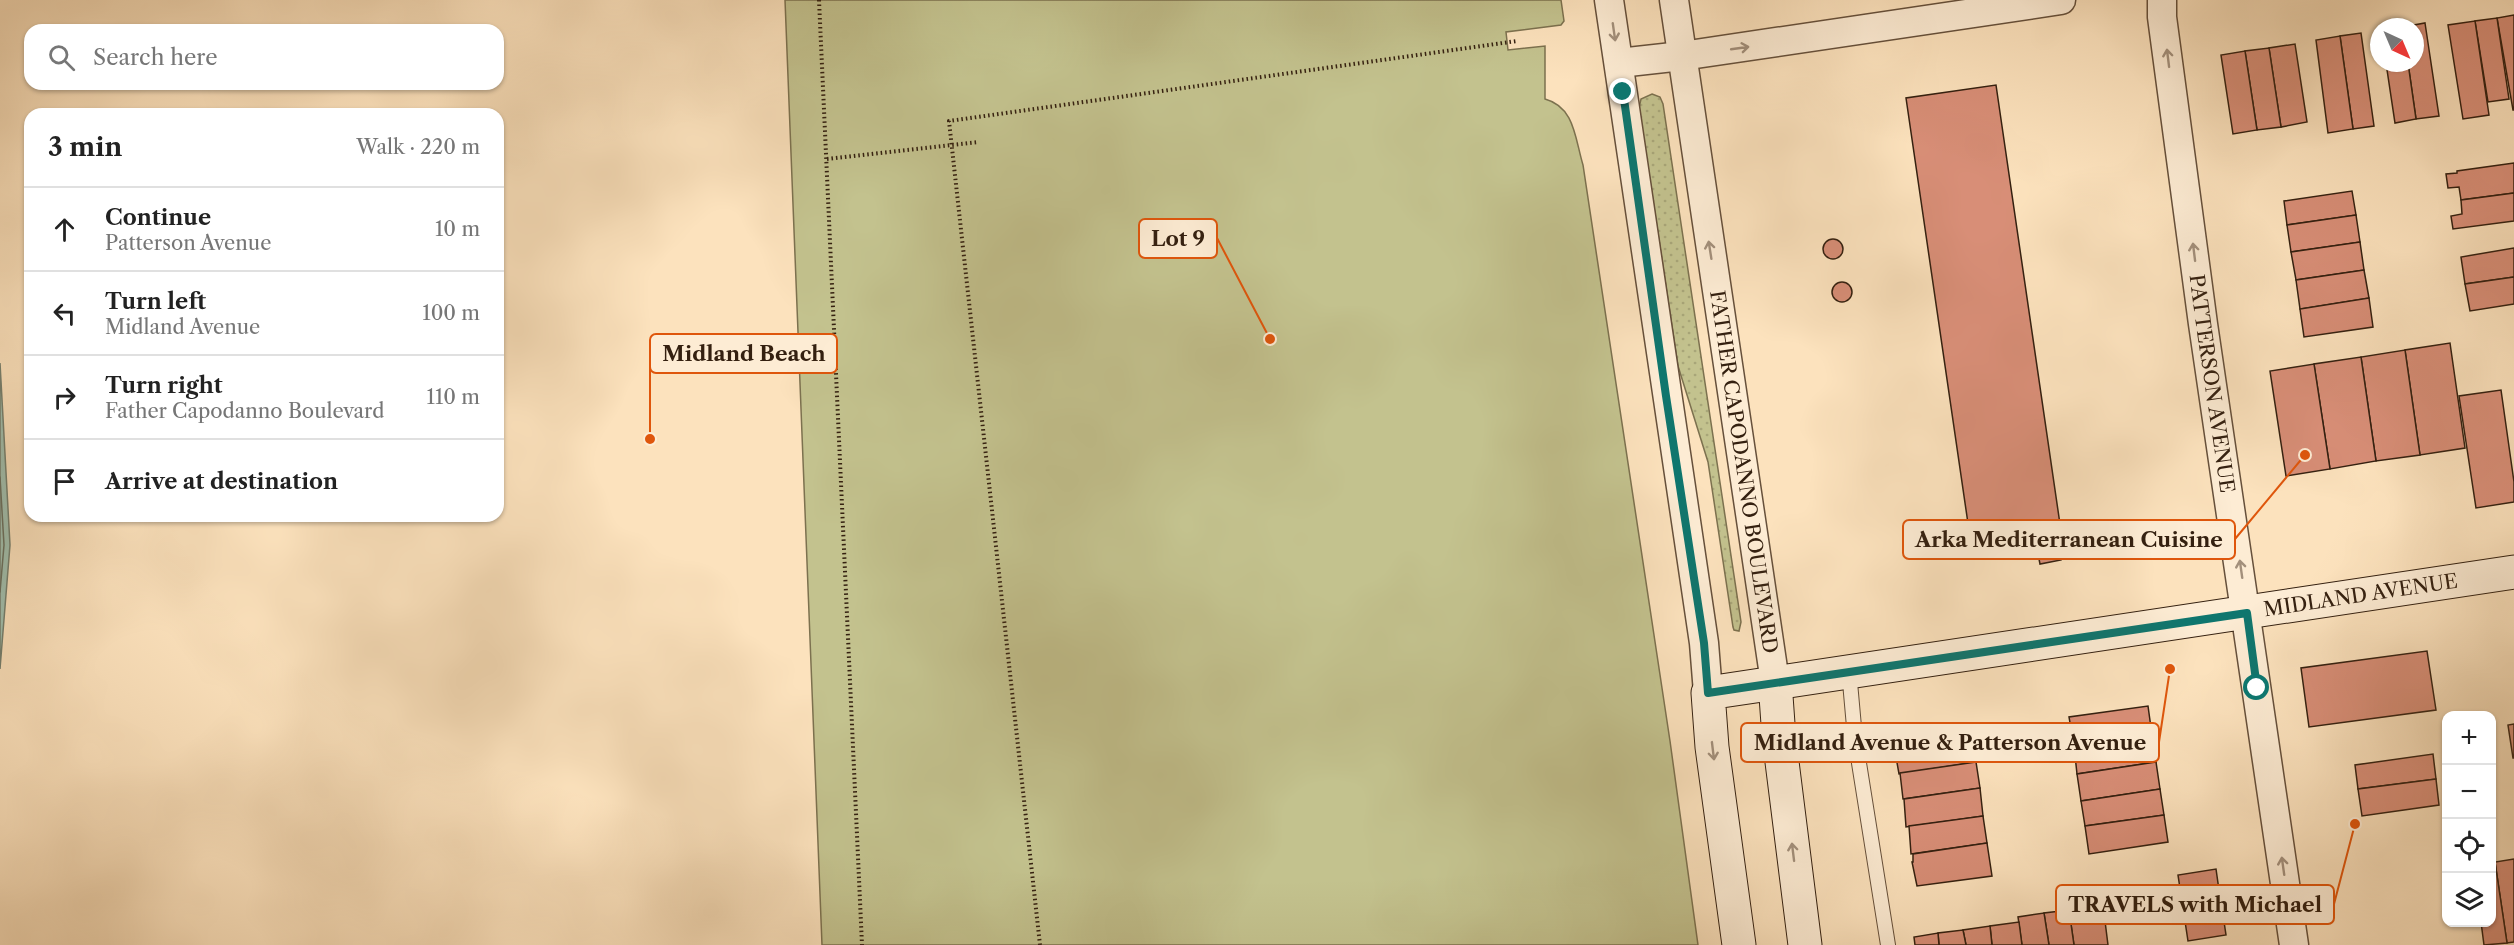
<!DOCTYPE html>
<meta charset="utf-8">
<style>
body{margin:0;font-family:"Libre Caslon Text",serif;background:#f2f2f2;color:#222}
.controls{position:absolute;right:18px;bottom:18px;display:grid;overflow:hidden;border-radius:12px;box-shadow:0 2px 4px #0004}
.controls button{width:54px;height:54px;display:grid;place-items:center;padding:0;border:0;border-bottom:2px solid #e0e0e0;background:#fff;color:#222;font:30px sans-serif}
.compass{position:absolute;left:2370px;top:18px;width:54px;height:54px;border-radius:50%;background:#fff;box-shadow:0 2px 4px #0004;rotate:136deg}
.stop{position:absolute;width:18px;height:18px;margin:-14px;border:4px solid #0f766e;border-radius:50%;background:#fff}
.stop.end{background:#0f766e;border-color:#fff;box-shadow:0 2px 6px #0008}
.list{margin:0;padding:0;list-style:none}
h2{display:flex;justify-content:space-between;align-items:center;height:78px;margin:0;padding:0 24px;font-size:26px}
h2 small{font-size:20px;font-weight:400;color:#767676}
.list li{display:grid;grid-template-columns:39px 1fr auto;gap:18px;align-items:center;box-sizing:border-box;height:84px;padding:0 24px;border-top:2px solid #e0e0e0}
.list b{display:block;font-size:22px;white-space:nowrap}
.list p{margin:0;font-size:20px;white-space:nowrap;color:#767676}
.list em{font-size:20px;font-style:normal;color:#767676}
.icon{flex:none;width:33px;height:33px;fill:none;stroke:currentColor;stroke-width:2;stroke-linecap:round;stroke-linejoin:round}
.map{position:relative;flex:none;width:2514px;height:945px;overflow:hidden}
.search{position:absolute;background:#fff;box-shadow:0 2px 4px #0004;left:24px;top:24px;width:480px;height:66px;display:flex;align-items:center;gap:15px;box-sizing:border-box;padding:0 21px;border-radius:18px;color:#767676;font-size:22px}
.panel{position:absolute;background:#fff;box-shadow:0 2px 4px #0004;left:24px;top:108px;width:480px;height:414px;border-radius:18px}
.map>svg:first-child{display:block}
.grass{fill:url(#grass-dots);stroke:#7c714f;stroke-width:1.5}
.green{fill:#c3c28e;stroke:#7c714f;stroke-width:1.5}
.water{fill:#a0bead;stroke:#757f6e;stroke-width:1.5}
.lines{fill:none;stroke-linecap:round;stroke-linejoin:round}
.shore{stroke:#6a6f5e;stroke-width:1.5}
.building{fill:#d88e77;stroke:#342010;stroke-width:1.5}
.lane-casing{stroke:#66503b;stroke-width:16}
.street-casing{stroke:#66503b;stroke-width:31}
.secondary-casing{stroke:#342010;stroke-width:35}
.path{stroke:#342010;stroke-width:4;stroke-dasharray:1.5 3;stroke-linecap:butt}
.lane{stroke:#fdecd4;stroke-width:14}
.street{stroke:#fdecd4;stroke-width:28}
.secondary{stroke:#fdecd4;stroke-width:33}
.oneway{stroke:#a3907c}
.route{stroke:#0f766e;stroke-width:8}
.labels{text-anchor:middle;dominant-baseline:central;stroke-width:4.5;stroke-linejoin:round;paint-order:stroke}
.street-label{font-size:20px;fill:#342010;stroke:#fdecd4}
.leader{fill:none;stroke:#df560c;stroke-width:2}
.callout-dot{fill:#df560c;stroke:#fdecd4;stroke-width:2}
.callout{fill:#fdecd4;stroke:#df560c;stroke-width:2}
.callout-label{font-size:21px;text-anchor:middle;font-weight:bold;fill:#342010}
</style>
<div class="map">
<svg width="2514" height="945" viewBox="0 0 2514 945">
<defs>
<pattern id="grass-dots" width="8" height="8" patternUnits="userSpaceOnUse" patternTransform="scale(1.5)"><rect width="8" height="8" fill="#c3c28e"/><path d="M2 2h.1M6 6h.1" fill="none" stroke="#a8a679" stroke-width="1.8" stroke-linecap="round"/></pattern>
</defs>
<rect width="100%" height="100%" fill="#fce2bd"/>
<filter id="stains"><feTurbulence type="fractalNoise" baseFrequency=".00333" numOctaves="4"/><feColorMatrix values="0 0 0 0 .2 0 0 0 0 .09 0 0 0 0 .02 0 0 0 .5 -.17"/></filter>
<radialGradient id="worn" r=".72"><stop offset=".6" stop-color="#630" stop-opacity="0"/><stop offset="1" stop-color="#630" stop-opacity=".3"/></radialGradient>
<polygon class="grass" points="1652,94 1660,97 1663,104 1741,622 1739,631 1734,630 1733,627 1708,462 1678,366 1639,108 1641,99"/>
<path class="green" d="M785 0H1561L1564 21 1561 25 1506 32 1508 50 1545 46V99C1575 107 1575 139 1583 165L1670 741 1698 945H822Z"/>
<polygon class="water" points="0,363 10,545 0,669"/>
<g class="lines">
<polyline class="shore" points="0,477 4,545 0,592"/>
</g>
<g class="building">
<polygon points="2514,15 2514,110 2513,110 2497,18"/>
<polygon points="2497,18 2509,99 2488,102 2475,21"/>
<polygon points="2475,21 2489,115 2463,119 2448,25"/>
<polygon points="2425,23 2439,116 2416,119 2408,63 2415,63 2415,27 2403,27"/>
<polygon points="2361,33 2374,126 2353,129 2340,36"/>
<polygon points="2340,36 2353,129 2328,133 2316,40"/>
<polygon points="2295,44 2307,122 2281,127 2269,48"/>
<polygon points="2269,48 2281,127 2257,130 2245,51"/>
<polygon points="2245,51 2257,130 2233,134 2221,55"/>
<polygon points="2386,63 2408,63 2416,119 2395,123"/>
<polygon points="1996,85 2061,531 1971,544 1906,98"/>
<polygon points="2514,163 2514,193 2461,200 2459,187 2448,188 2446,174 2457,173 2457,171"/>
<polygon points="2352,191 2356,215 2287,225 2284,201"/>
<polygon points="2514,193 2514,221 2453,229 2451,216 2462,214 2461,200"/>
<polygon points="2356,215 2360,242 2291,252 2287,225"/>
<circle cx="1833" cy="249" r="10"/>
<polygon points="2360,242 2364,270 2296,280 2291,252"/>
<polygon points="2514,248 2514,277 2465,284 2461,257"/>
<polygon points="2364,270 2369,298 2300,309 2296,280"/>
<polygon points="2514,277 2514,304 2470,311 2465,284"/>
<circle cx="1842" cy="292" r="10"/>
<polygon points="2369,298 2373,327 2304,337 2300,309"/>
<polygon points="2450,343 2465,448 2420,455 2405,350"/>
<polygon points="2405,350 2420,455 2376,461 2361,357"/>
<polygon points="2361,357 2376,461 2330,469 2314,364"/>
<polygon points="2314,364 2330,469 2286,476 2270,371"/>
<polygon points="2501,390 2514,482 2514,502 2476,508 2459,396"/>
<polygon points="2058,541 2061,560 2040,564 2036,544"/>
<polygon points="2427,651 2436,710 2309,727 2301,668"/>
<polygon points="2148,706 2152,735 2074,746 2069,717"/>
<polygon points="2514,724 2514,758 2513,758 2508,725"/>
<polygon points="2152,735 2156,762 2077,774 2074,746"/>
<polygon points="1972,739 1976,762 1899,774 1896,757 1899,756 1898,750"/>
<polygon points="2433,754 2436,779 2358,789 2355,765"/>
<polygon points="1976,762 1980,788 1903,799 1900,773"/>
<polygon points="2156,762 2160,789 2081,801 2077,774"/>
<polygon points="2436,779 2439,805 2362,816 2358,789"/>
<polygon points="1980,788 1983,816 1906,827 1904,799"/>
<polygon points="2160,789 2164,815 2085,826 2081,801"/>
<polygon points="2164,815 2168,842 2089,854 2085,826"/>
<polygon points="1983,816 1987,843 1911,854 1909,826"/>
<polygon points="1987,843 1992,876 1917,886 1912,862 1913,862 1913,854"/>
<polygon points="2514,859 2514,942 2507,943 2495,862"/>
<polygon points="2492,862 2495,862 2507,943 2484,945 2481,922 2492,922"/>
<polygon points="2216,869 2219,890 2225,890 2229,914 2223,915 2226,935 2188,941 2178,875"/>
<polygon points="2103,905 2108,945 2074,945 2069,910"/>
<polygon points="2069,910 2074,945 2049,945 2044,913"/>
<polygon points="2044,913 2049,945 2022,945 2018,917"/>
<polygon points="2019,922 2022,945 1992,945 1990,926"/>
<polygon points="1990,926 1992,945 1966,945 1963,930"/>
<polygon points="1963,930 1966,945 1939,945 1938,933"/>
<polygon points="1938,933 1939,945 1915,945 1914,937"/>
</g>
<g class="lines">
<defs>
<polyline id="lane" points="1849,671 1855,738 1888,945"/>
<g id="street">
<polyline points="1609,0 1704,643 1708,693"/>
<path id="s1" d="M1674 0 1775 682"/>
<path id="s2" d="M2162 0V17L2203 324 2294 945"/>
<polyline points="1619,63 1682,56 2061,0"/>
</g>
<g id="secondary">
<polyline points="1775,682 1779,738 1805,945"/>
<path id="s3" d="M1739 945 1712 747 1708 693 2514 572"/>
</g>
</defs>
<use href="#lane" class="lane-casing"/>
<use href="#street" class="street-casing"/>
<use href="#secondary" class="secondary-casing"/>
<g class="path">
<polyline points="819,0 862,945"/>
<polyline points="827,159 979,142"/>
<polyline points="1040,945 949,121 1517,41"/>
</g>
<use href="#lane" class="lane"/>
<use href="#street" class="street"/>
<use href="#secondary" class="secondary"/>
</g>
<defs><path id="oneway-shaft" d="M-6 0H5M1.5-3L5.5 0L1.5 3" fill="none" stroke-width="1.6" stroke-linecap="round" stroke-linejoin="round" transform="scale(1.5)"/></defs>
<g class="oneway">
<use href="#oneway-shaft" transform="translate(1614 32) rotate(82)"/>
<use href="#oneway-shaft" transform="translate(1740 48) rotate(-8)"/>
<use href="#oneway-shaft" transform="translate(2168 58) rotate(-97)"/>
<use href="#oneway-shaft" transform="translate(1710 250) rotate(-99)"/>
<use href="#oneway-shaft" transform="translate(2194 252) rotate(-97)"/>
<use href="#oneway-shaft" transform="translate(2241 569) rotate(-98)"/>
<use href="#oneway-shaft" transform="translate(1713 751) rotate(83)"/>
<use href="#oneway-shaft" transform="translate(1793 852) rotate(-97)"/>
<use href="#oneway-shaft" transform="translate(2283 866) rotate(-98)"/>
</g>
<g class="lines">
<polyline class="route" points="1623,92 1666,396 1704,643 1708,693 2247,613 2257,688"/>
</g>
<g class="labels">
<g class="street-label">
<text stroke="none"><textPath href="#s2" startOffset="387">PATTERSON AVENUE</textPath></text>
<text stroke="none"><textPath href="#s1" startOffset="477">FATHER CAPODANNO BOULEVARD</textPath></text>
<text stroke="none"><textPath href="#s3" startOffset="914">MIDLAND AVENUE</textPath></text>
</g>
</g>
<path class="leader" d="M1270 339L1217 238M650 439L650 354M2305 455L2235 539M2170 669L2159 742M2355 824L2334 904"/>
<g class="callout-dot">
<circle cx="1270" cy="339" r="6"/>
<circle cx="650" cy="439" r="6"/>
<circle cx="2305" cy="455" r="6"/>
<circle cx="2170" cy="669" r="6"/>
<circle cx="2355" cy="824" r="6"/>
</g>
<g class="callout">
<rect x="1139" y="219" width="78" height="39" rx="6"/>
<rect x="650" y="334" width="187" height="39" rx="6"/>
<rect x="1903" y="520" width="332" height="39" rx="6"/>
<rect x="1741" y="723" width="418" height="39" rx="6"/>
<rect x="2056" y="885" width="278" height="39" rx="6"/>
</g>
<g class="callout-label">
<text x="1178" y="246">Lot 9</text>
<text x="744" y="361">Midland Beach</text>
<text x="2069" y="547">Arka Mediterranean Cuisine</text>
<text x="1950" y="750">Midland Avenue &amp; Patterson Avenue</text>
<text x="2195" y="912">TRAVELS with Michael</text>
</g>
<rect width="100%" height="100%" filter="url(#stains)"/>
<rect width="100%" height="100%" fill="url(#worn)"/>
</svg>
<div class="controls">
<button>+</button>
<button>−</button>
<button><svg class="icon" aria-label="locate" viewBox="0 0 24 24"><circle cx="12" cy="12" r="6"/><path d="M12 2v4M12 18v4M2 12h4M18 12h4"/></svg></button>
<button><svg class="icon" aria-label="layers" viewBox="0 0 24 24"><path d="M12 4l9 5-9 5-9-5zM3 14l9 5 9-5"/></svg></button>
</div>
<svg class="compass" viewBox="-18 -18 36 36"><path d="M0-13l5 13h-10z" fill="#e53935"/><path d="M0 13l5-13h-10z" fill="#767676"/></svg>
<div class="stop" style="left:2257px;top:688px"></div>
<div class="stop end" style="left:1623px;top:92px"></div>
<div class="search"><svg class="icon" aria-label="search" viewBox="0 0 24 24"><circle cx="10" cy="10" r="6"/><path d="M15 15l6 6"/></svg>Search here</div>
<section class="panel">
<h2>3 min<small>Walk · 220 m</small></h2>
<ul class="list">
<li><svg class="icon" aria-label="ahead" viewBox="0 0 24 24"><path d="M12 20V5M6 11l6-6 6 6"/></svg><div><b>Continue</b><p>Patterson Avenue</p></div><em>10 m</em></li>
<li><svg class="icon" aria-label="left" viewBox="0 0 24 24"><path d="M17 20v-9H6M10 6l-5 5 5 5"/></svg><div><b>Turn left</b><p>Midland Avenue</p></div><em>100 m</em></li>
<li><svg class="icon" aria-label="right" viewBox="0 0 24 24"><path d="M7 20v-9h11M14 6l5 5-5 5"/></svg><div><b>Turn right</b><p>Father Capodanno Boulevard</p></div><em>110 m</em></li>
<li><svg class="icon" aria-label="arrive" viewBox="0 0 24 24"><path d="M6 21V4h12l-3 4 3 4H6"/></svg><div><b>Arrive at destination</b></div></li>
</ul>
</section>
</div>
